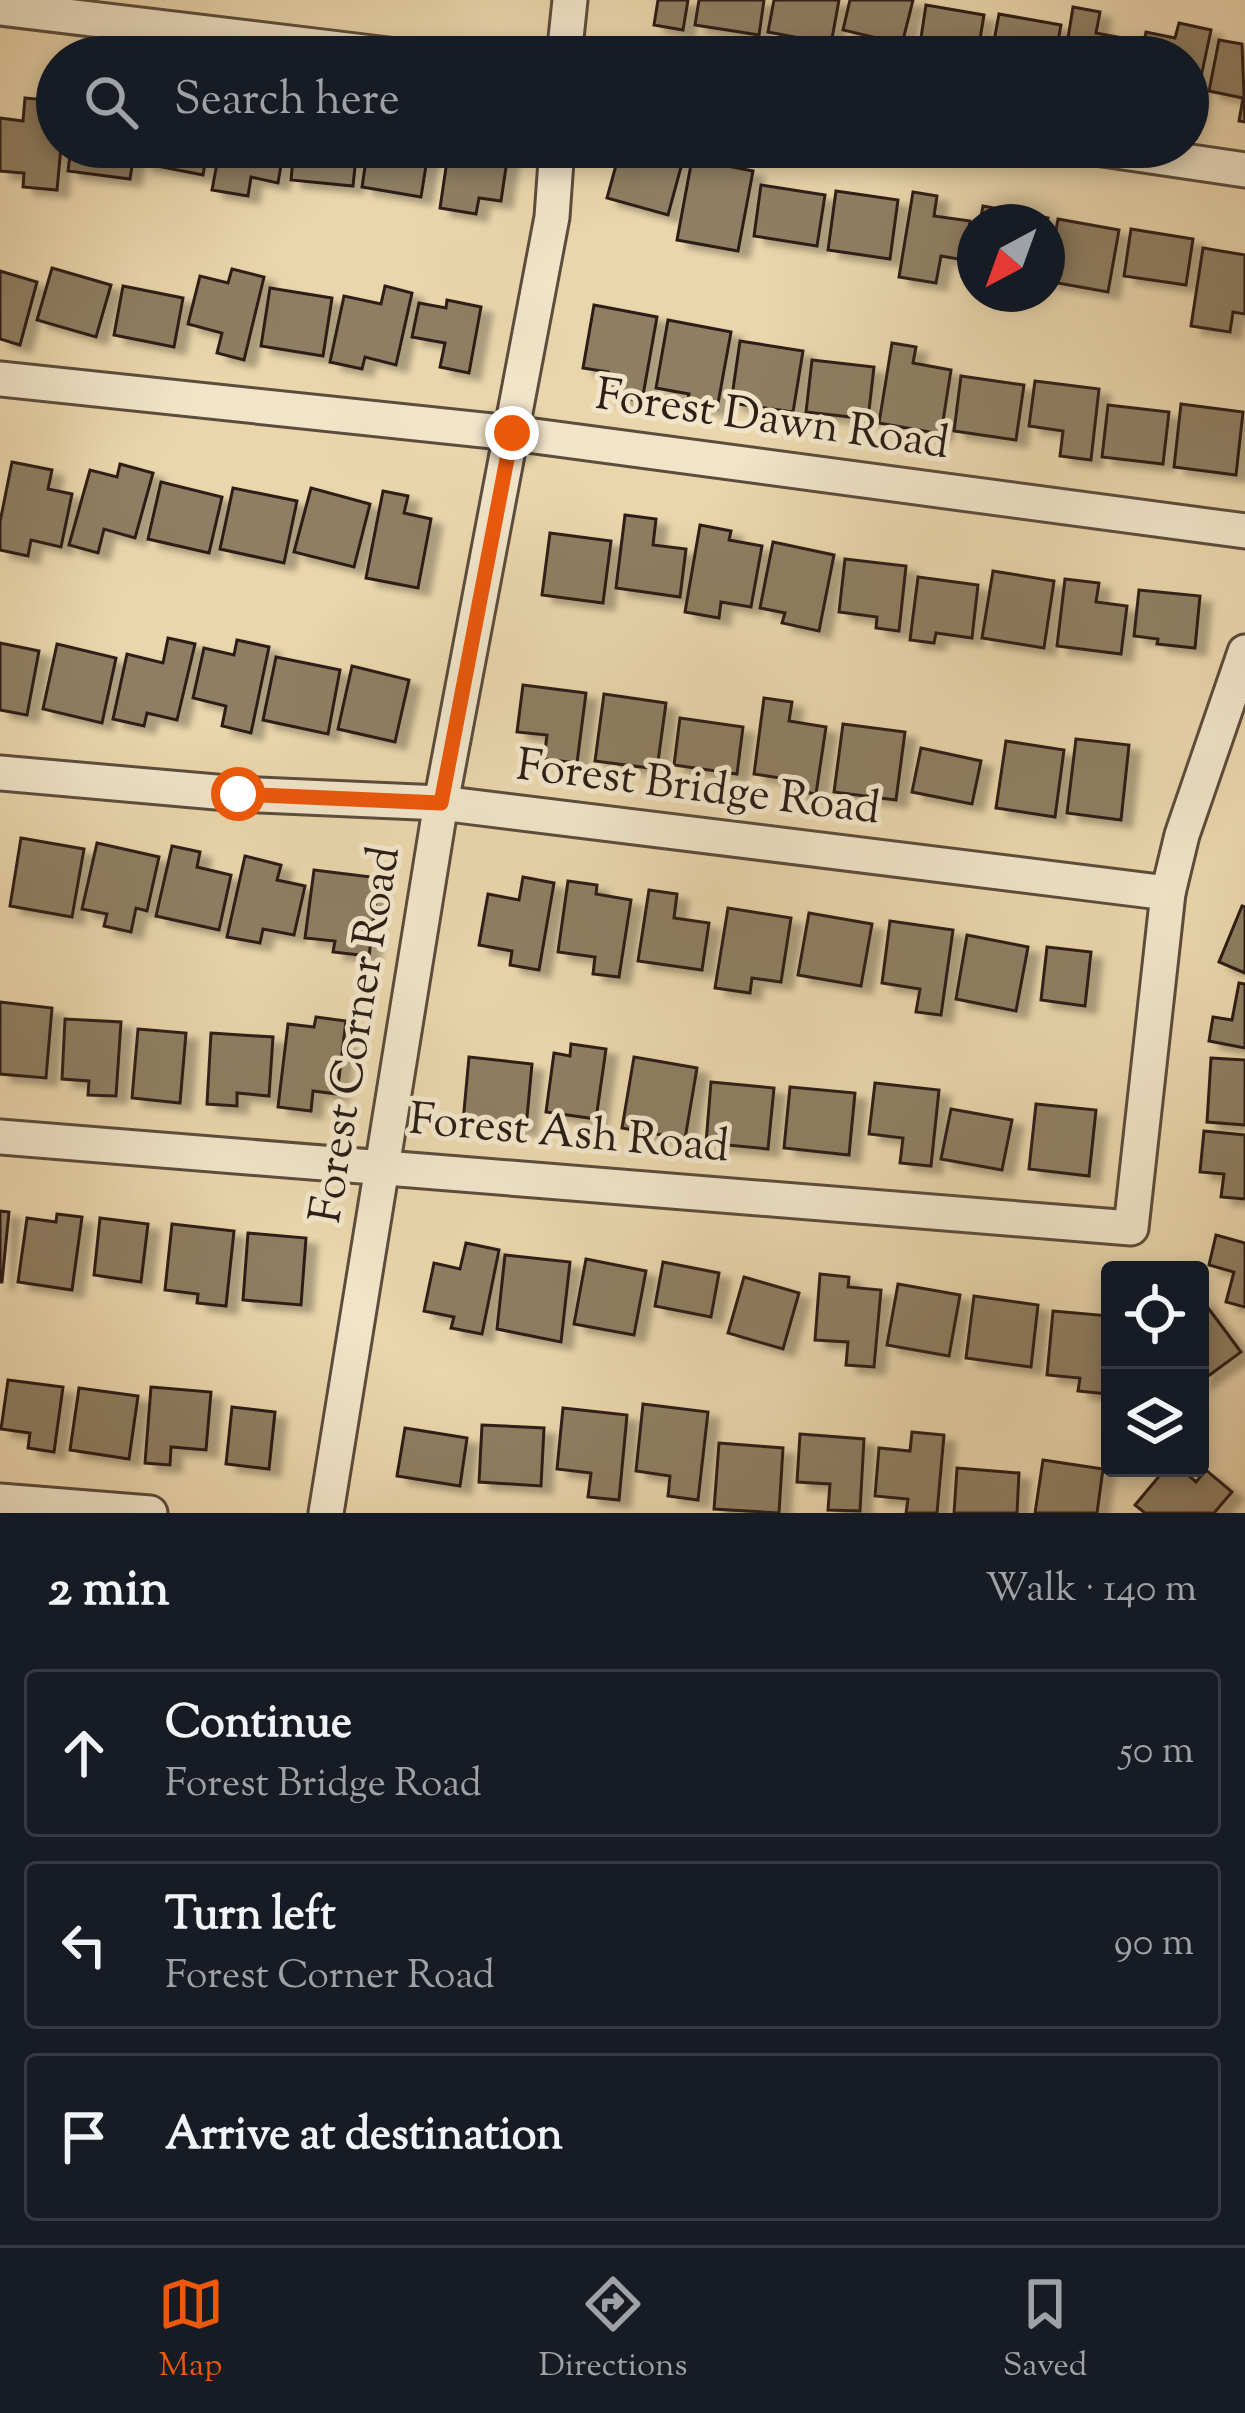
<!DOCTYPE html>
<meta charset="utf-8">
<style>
body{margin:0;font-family:"Sorts Mill Goudy",serif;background:#20242c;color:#f1f3f6}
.controls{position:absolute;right:36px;bottom:36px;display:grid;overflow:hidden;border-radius:12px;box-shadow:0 6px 18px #0003}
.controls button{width:108px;height:108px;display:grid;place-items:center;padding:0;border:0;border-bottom:3px solid #363941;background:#171b24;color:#f1f3f6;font:60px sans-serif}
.compass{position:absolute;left:957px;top:204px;width:108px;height:108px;border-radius:50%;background:#171b24;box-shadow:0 6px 18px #0003;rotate:221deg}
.stop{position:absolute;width:36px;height:36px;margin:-27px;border:9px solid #ea580c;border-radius:50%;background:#fff}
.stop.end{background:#ea580c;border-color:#fff;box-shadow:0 3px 12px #0008}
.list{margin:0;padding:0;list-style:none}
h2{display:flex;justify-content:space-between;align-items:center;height:156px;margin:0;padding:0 48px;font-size:51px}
h2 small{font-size:39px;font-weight:400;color:#9ea1a6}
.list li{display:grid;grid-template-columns:78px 1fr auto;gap:36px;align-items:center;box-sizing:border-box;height:168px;margin:0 24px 24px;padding:0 24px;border:3px solid #363941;border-radius:12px}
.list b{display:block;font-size:45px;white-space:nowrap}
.list p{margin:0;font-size:39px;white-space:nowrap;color:#9ea1a6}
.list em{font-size:39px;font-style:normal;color:#9ea1a6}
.icon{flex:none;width:66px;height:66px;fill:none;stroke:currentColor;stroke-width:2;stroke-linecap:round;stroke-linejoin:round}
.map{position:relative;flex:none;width:1245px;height:1513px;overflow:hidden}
.search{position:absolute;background:#171b24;box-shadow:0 6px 18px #0003;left:36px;right:36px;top:36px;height:132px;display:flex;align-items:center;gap:30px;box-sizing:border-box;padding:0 42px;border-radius:66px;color:#9ea1a6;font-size:45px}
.sheet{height:732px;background:#171b24}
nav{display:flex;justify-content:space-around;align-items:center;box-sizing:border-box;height:168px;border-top:3px solid #363941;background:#171b24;font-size:33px;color:#9ea1a6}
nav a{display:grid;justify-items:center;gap:6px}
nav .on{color:#ea580c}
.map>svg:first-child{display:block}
.building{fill:#8f7e64;stroke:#2d1e16;stroke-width:3;filter:url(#shadow)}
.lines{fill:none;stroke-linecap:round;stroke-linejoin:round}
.minor-casing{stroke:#5c4c3c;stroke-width:39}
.minor{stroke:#f1e4c9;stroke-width:33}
.route{stroke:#ea580c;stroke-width:15}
.labels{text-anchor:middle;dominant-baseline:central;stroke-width:10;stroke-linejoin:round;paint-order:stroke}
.street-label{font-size:45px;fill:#2d1e16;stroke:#f1e4c9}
</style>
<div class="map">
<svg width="1245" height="1513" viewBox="0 0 1245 1513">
<defs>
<filter id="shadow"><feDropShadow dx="11" dy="7" stdDeviation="3" flood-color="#0004"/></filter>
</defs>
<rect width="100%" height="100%" fill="#ead6ac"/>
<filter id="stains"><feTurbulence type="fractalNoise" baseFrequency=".00167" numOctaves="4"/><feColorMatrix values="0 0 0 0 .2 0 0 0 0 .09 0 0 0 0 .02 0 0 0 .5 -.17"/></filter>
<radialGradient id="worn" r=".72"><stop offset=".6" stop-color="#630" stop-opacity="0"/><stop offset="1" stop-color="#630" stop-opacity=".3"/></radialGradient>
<g class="building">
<polygon points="658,0 688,0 683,30 654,25"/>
<polygon points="699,0 764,0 759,35 695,25"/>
<polygon points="774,0 839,0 831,44 768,32"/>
<polygon points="850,0 913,0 902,44 843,30"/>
<polygon points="926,5 984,15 977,57 918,57"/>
<polygon points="1073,7 1100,12 1096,33 1133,40 1130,57 1065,57"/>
<polygon points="999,14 1061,25 1055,57 991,57"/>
<polygon points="1179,23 1211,30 1193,115 1188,113 1188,57 1141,57 1146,32 1175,38"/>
<polygon points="1219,40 1242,44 1245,122 1239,121 1243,98 1209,91"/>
<polygon points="25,98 57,101 57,147 61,147 57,190 23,187 24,173 0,171 0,118 23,121"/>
<polygon points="71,147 135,147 130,179 68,171"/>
<polygon points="145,147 208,147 203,175 142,163"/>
<polygon points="220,147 284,147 278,183 251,177 248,196 212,190"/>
<polygon points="294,147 357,147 353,186 291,180"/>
<polygon points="368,147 429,147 421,197 362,187"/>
<polygon points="449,147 509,147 501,201 479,198 476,214 440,208"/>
<polygon points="621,147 654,147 684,156 668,215 607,198"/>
<polygon points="692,159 753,171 738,251 677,240"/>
<polygon points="761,185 825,195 817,246 754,236"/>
<polygon points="836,191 898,200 890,259 828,250"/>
<polygon points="913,192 937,196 934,216 970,221 964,260 941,256 936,283 899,277"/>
<polygon points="983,206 1048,218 1047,222 980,222"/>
<polygon points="1058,219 1119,230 1108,292 1047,281"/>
<polygon points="1131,229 1193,239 1186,285 1124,276"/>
<polygon points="1203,248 1245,255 1245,314 1233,312 1230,332 1191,326"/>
<polygon points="52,268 111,285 96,337 37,320"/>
<polygon points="232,269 264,277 244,360 217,353 222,333 188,324 200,276 228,283"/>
<polygon points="0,271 37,282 20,345 0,339"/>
<polygon points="123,286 183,298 174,347 114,335"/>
<polygon points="385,286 412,293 396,365 365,357 362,369 330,362 344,296 381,304"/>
<polygon points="270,288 332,298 323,356 261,346"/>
<polygon points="447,300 481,307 469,373 440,367 445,343 412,337 419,303 446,308"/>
<polygon points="594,305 657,317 642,401 604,394 608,372 583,368"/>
<polygon points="668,320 731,332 717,409 687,403 689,394 656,388"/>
<polygon points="740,341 803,351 793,412 731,403"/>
<polygon points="892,343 916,347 913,363 951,370 941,434 879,423"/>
<polygon points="812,360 874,367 868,419 806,412"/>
<polygon points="961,376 1024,385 1016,440 954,431"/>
<polygon points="1035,381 1099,389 1091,460 1060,456 1063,431 1029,426"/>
<polygon points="1181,404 1243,412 1236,475 1174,467"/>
<polygon points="1108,405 1169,412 1163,464 1102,457"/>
<polygon points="12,462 52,470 48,489 72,494 61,547 31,540 28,556 0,550 0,522"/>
<polygon points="120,464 153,473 135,538 104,529 98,553 69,545 90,470 117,477"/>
<polygon points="161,482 222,497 209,553 148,539"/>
<polygon points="233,488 297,501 284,563 220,549"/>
<polygon points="311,488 370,504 354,567 294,552"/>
<polygon points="383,491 408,496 404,513 431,519 418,588 366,578"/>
<polygon points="625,515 656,519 653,545 686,549 680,597 616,588"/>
<polygon points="700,525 731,531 729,540 762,546 751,607 721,602 719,618 685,612"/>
<polygon points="550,533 611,541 603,603 542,595"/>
<polygon points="773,542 834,555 819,631 782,623 785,613 760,608"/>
<polygon points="845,559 906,566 899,631 876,628 877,617 839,612"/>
<polygon points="993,571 1054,581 1044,648 982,638"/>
<polygon points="918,577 978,585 972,638 936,633 934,643 910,640"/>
<polygon points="1065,579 1099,583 1096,602 1127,606 1121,654 1057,646"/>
<polygon points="1139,590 1200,596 1195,648 1157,644 1158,639 1134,636"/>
<polygon points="168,638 195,644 177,720 147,713 144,726 113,719 127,654 163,663"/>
<polygon points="237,640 269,647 251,733 222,726 226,706 193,698 204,648 234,655"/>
<polygon points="0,643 39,651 27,715 0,710"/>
<polygon points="57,644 116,658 102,723 43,709"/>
<polygon points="276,657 340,670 328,734 263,720"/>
<polygon points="352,666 409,680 395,742 338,729"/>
<polygon points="523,685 586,693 577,763 544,759 547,735 517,732"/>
<polygon points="604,694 666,703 657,769 595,761"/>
<polygon points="764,698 792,702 789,721 826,727 816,794 786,789 787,779 754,774"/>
<polygon points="680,718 743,727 737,774 674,765"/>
<polygon points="843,724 905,732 896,800 834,792"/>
<polygon points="1076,739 1129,745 1121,820 1067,813"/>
<polygon points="1006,741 1064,750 1055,817 996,808"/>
<polygon points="921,748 981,761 972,804 912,792"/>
<polygon points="21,838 84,849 72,917 10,906"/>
<polygon points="97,843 159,857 147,911 136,908 131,932 104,926 107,914 82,909"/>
<polygon points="172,846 200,852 197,867 231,875 219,930 156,916"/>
<polygon points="245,856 281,865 277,880 305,886 294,935 263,929 260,943 227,937"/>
<polygon points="314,870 379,878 369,956 333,952 335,941 305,938"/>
<polygon points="523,877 554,883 539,970 510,965 512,951 479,945 488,894 519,900"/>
<polygon points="568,881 597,885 596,894 631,900 619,977 593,974 595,957 558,952"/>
<polygon points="649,890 677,894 674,918 709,923 702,970 638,961"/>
<polygon points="1242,906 1245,907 1245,973 1219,962"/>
<polygon points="728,908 791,918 781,982 752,978 750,993 715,988"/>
<polygon points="809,913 872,924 861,986 798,975"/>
<polygon points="890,921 953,930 941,1015 916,1012 920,989 882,983"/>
<polygon points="967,935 1028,947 1016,1011 956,999"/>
<polygon points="1047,947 1091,952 1085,1006 1041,1000"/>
<polygon points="1239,983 1245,984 1245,1048 1209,1041 1213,1017 1232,1020"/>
<polygon points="0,1002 52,1008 46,1078 0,1074"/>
<polygon points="316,1017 346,1021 337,1094 313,1091 311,1111 278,1107 288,1024 314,1027"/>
<polygon points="65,1019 121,1022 116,1096 88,1095 89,1081 62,1079"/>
<polygon points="138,1029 186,1033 180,1103 132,1098"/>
<polygon points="211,1033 273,1037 269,1096 237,1093 237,1106 207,1104"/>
<polygon points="571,1044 606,1049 596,1119 546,1112 554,1053 570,1056"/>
<polygon points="469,1057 532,1064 526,1128 463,1122"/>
<polygon points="634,1057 697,1068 685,1139 622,1128"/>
<polygon points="1211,1058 1245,1060 1245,1125 1207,1122"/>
<polygon points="711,1082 774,1088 768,1149 706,1143"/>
<polygon points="875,1083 939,1090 931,1166 900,1163 903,1138 869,1134"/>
<polygon points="790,1087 855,1093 849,1155 784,1148"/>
<polygon points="1036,1104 1096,1110 1089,1176 1029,1169"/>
<polygon points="951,1109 1012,1120 1002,1170 941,1159"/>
<polygon points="1204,1131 1245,1135 1245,1199 1221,1197 1224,1174 1200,1172"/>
<polygon points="0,1211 9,1212 2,1282 0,1282"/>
<polygon points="57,1214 82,1217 72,1290 18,1282 27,1218 56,1222"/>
<polygon points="100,1218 148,1224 141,1282 94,1275"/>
<polygon points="172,1224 234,1231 226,1306 197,1303 198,1294 165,1290"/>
<polygon points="248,1233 306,1238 301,1305 243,1300"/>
<polygon points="1216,1235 1245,1243 1245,1307 1226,1302 1234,1272 1209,1265"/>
<polygon points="466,1243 499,1250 482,1334 451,1328 454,1317 424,1311 434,1263 460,1269"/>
<polygon points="505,1255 570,1262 561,1342 497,1329"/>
<polygon points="586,1259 646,1271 634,1335 574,1324"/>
<polygon points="663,1262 719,1273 711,1317 655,1306"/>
<polygon points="820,1274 849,1277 848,1287 881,1290 874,1367 846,1365 848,1342 815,1340"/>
<polygon points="744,1277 799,1293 783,1349 728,1333"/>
<polygon points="898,1284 960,1295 949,1356 887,1345"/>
<polygon points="974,1296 1038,1305 1031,1367 966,1358"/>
<polygon points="1200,1297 1241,1352 1200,1382"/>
<polygon points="1053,1311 1110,1316 1108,1394 1078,1391 1080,1378 1047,1375"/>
<polygon points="8,1380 63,1387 54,1452 28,1448 30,1433 1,1429"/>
<polygon points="151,1387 211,1392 206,1450 171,1447 170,1465 145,1463"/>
<polygon points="79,1388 138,1396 129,1459 70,1450"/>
<polygon points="643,1404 708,1412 698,1500 668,1496 670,1476 636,1471"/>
<polygon points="232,1407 275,1412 269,1469 226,1464"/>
<polygon points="563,1408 627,1415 619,1500 588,1497 591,1473 557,1469"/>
<polygon points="482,1425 544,1428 541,1486 479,1482"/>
<polygon points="405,1428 467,1438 460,1486 397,1476"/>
<polygon points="912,1432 944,1435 937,1513 906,1513 908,1499 875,1496 879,1448 910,1451"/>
<polygon points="800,1434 864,1439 860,1511 828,1510 830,1484 797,1482"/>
<polygon points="719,1443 783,1448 779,1513 714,1509"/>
<polygon points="1043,1460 1103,1469 1097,1513 1035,1513"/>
<polygon points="957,1468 1019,1473 1017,1513 954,1513"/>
<polygon points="1166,1468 1180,1468 1196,1482 1206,1470 1232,1492 1214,1513 1145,1513 1135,1505"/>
</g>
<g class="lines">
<defs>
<g id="minor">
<polyline points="0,8 405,57"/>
<polyline points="564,57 570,0"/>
<polyline points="1089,147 1245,170"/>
<polyline points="0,379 512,433 1245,531"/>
<polyline points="0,773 239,794 441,803 1168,893"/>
<polyline points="0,1137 1131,1228 1168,893 1182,835 1245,652"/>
<polyline points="0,1501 150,1513"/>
<polyline points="326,1513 441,803 552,217 557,147"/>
</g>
</defs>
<use href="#minor" class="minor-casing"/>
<use href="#minor" class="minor"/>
</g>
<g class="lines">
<polyline class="route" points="238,794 441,803 512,433"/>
</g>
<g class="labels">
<g class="street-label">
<text transform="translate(772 422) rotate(8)">Forest Dawn Road</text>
<text transform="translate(698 790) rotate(7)">Forest Bridge Road</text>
<text transform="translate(358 1035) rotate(-81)">Forest Corner Road</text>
<text transform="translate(569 1136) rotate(5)">Forest Ash Road</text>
</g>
</g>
<rect width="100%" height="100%" filter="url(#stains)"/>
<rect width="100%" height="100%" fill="url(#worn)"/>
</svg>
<div class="controls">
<button><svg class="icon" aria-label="locate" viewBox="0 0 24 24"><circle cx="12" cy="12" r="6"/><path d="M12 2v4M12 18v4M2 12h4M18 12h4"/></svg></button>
<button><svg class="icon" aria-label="layers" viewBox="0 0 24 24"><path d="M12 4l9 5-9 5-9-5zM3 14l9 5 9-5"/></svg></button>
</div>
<svg class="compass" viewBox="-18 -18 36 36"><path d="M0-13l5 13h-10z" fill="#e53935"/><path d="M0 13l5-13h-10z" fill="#9ea1a6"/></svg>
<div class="stop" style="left:238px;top:794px"></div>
<div class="stop end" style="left:512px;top:433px"></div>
<div class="search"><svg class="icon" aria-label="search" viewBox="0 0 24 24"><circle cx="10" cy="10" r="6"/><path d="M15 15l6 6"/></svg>Search here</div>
</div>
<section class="sheet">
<h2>2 min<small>Walk · 140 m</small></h2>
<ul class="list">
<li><svg class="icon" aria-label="ahead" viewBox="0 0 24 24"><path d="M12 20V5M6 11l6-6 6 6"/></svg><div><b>Continue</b><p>Forest Bridge Road</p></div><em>50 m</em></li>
<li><svg class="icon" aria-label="left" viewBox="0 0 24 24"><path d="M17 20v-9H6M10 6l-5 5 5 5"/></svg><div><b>Turn left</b><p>Forest Corner Road</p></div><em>90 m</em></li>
<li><svg class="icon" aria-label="arrive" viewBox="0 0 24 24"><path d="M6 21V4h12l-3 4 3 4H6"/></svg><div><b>Arrive at destination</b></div></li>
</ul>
</section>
<nav>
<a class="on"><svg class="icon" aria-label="map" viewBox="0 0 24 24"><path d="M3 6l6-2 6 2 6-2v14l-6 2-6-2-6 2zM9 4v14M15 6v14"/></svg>Map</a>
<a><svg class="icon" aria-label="directions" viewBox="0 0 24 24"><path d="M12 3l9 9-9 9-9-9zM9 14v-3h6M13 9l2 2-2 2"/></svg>Directions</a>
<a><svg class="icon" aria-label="saved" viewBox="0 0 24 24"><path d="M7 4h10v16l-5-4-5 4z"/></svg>Saved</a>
</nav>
